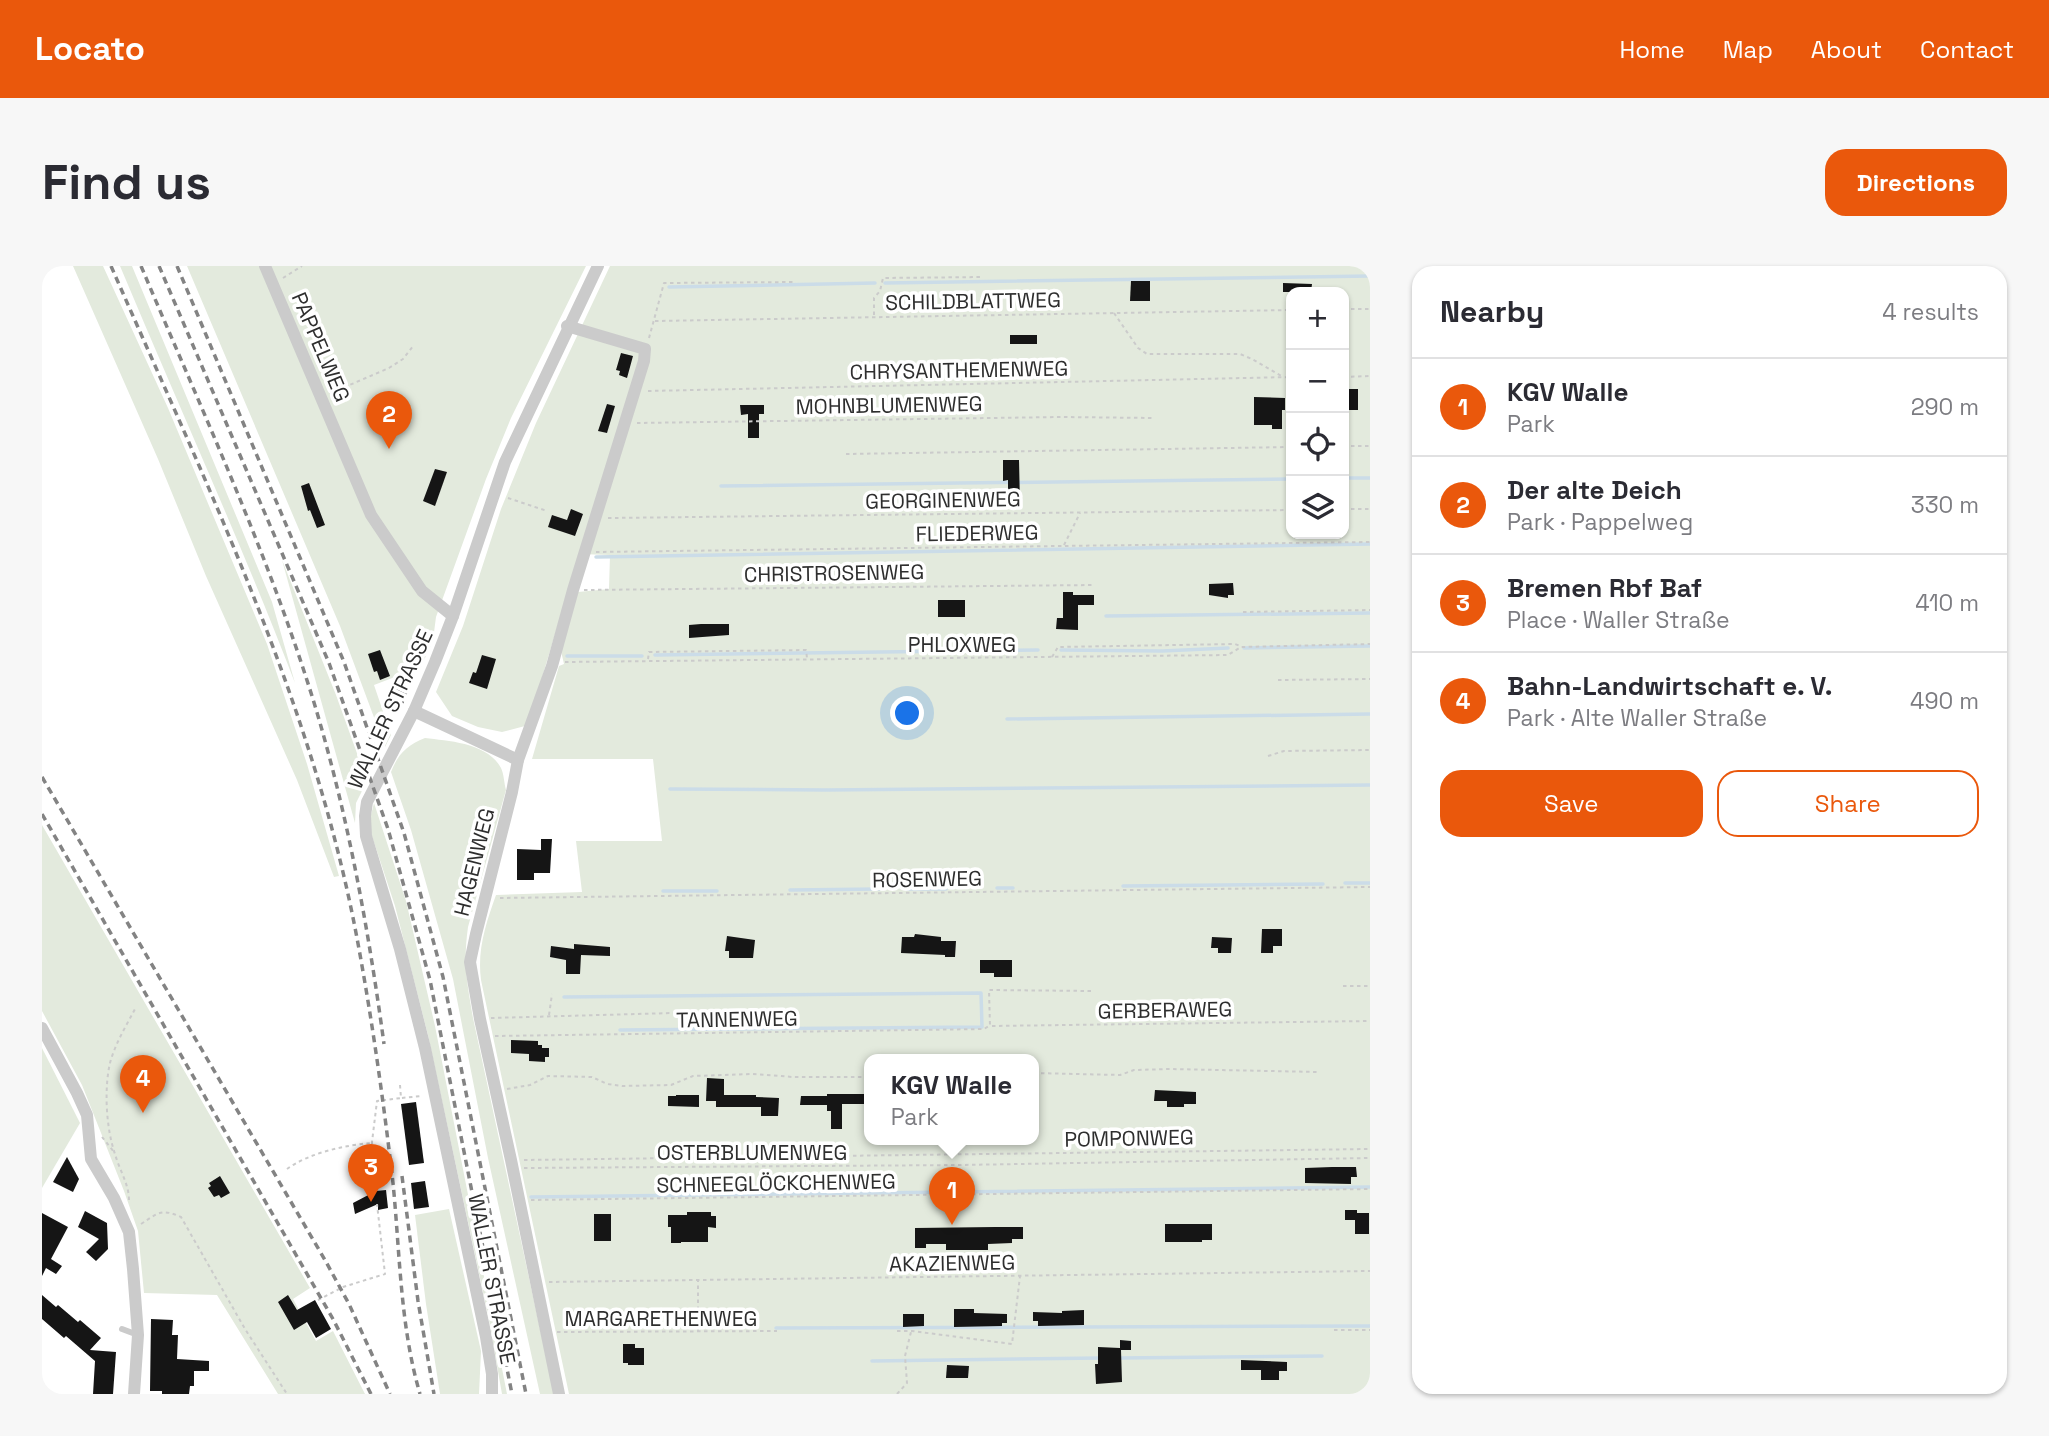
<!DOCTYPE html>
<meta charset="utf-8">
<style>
body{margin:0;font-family:"Space Grotesk",sans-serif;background:#f7f7f7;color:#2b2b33}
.controls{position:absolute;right:21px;top:21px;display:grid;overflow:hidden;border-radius:14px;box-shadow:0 2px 5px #0004}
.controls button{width:63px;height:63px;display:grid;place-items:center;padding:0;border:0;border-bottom:2px solid #e1e1e2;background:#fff;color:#2b2b33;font:35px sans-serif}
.you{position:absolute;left:866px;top:448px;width:24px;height:24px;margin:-18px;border:5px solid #fff;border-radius:50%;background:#1a73e8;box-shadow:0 0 0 10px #1a73e833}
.badge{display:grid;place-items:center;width:46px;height:46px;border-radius:50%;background:#ea580c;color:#fff;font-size:23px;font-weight:700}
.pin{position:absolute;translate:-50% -58px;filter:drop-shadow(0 2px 4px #0008)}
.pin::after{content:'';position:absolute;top:37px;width:24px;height:21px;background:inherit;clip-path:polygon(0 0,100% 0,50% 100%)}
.popup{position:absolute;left:822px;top:788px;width:175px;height:91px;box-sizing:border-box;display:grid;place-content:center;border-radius:14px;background:#fff;filter:drop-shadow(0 2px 5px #0005);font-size:23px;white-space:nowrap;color:#7c7c81}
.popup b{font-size:26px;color:#2b2b33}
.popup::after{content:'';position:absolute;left:50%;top:100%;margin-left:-14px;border:14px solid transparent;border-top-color:#fff}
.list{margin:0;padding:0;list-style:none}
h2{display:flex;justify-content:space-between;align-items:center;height:91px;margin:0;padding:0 28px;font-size:30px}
h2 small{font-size:23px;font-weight:400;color:#7c7c81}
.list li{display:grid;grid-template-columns:46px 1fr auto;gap:21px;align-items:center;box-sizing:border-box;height:98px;padding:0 28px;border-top:2px solid #e1e1e2}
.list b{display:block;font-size:26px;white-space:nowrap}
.list p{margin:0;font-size:23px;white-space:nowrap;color:#7c7c81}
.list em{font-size:23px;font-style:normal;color:#7c7c81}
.actions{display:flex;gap:14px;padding:21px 28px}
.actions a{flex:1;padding:16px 0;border:2px solid #ea580c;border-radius:21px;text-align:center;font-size:24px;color:#ea580c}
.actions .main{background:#ea580c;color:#fff}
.icon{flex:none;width:38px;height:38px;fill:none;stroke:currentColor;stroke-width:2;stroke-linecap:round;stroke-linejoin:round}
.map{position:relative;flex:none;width:1328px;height:1128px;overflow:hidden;border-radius:21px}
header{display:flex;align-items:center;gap:42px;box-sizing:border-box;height:98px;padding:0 35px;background:#ea580c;color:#fff}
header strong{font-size:33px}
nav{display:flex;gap:38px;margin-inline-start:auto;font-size:24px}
.intro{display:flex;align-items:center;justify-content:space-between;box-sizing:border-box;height:168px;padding:0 42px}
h1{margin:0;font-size:49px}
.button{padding:18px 32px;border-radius:21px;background:#ea580c;color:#fff;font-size:24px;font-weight:700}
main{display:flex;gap:42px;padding:0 42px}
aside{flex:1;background:#fff;border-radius:21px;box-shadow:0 2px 5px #0004}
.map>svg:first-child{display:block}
.green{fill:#e3eadd;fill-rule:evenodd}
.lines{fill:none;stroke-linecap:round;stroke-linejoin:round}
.stream{stroke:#cbdce8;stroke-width:3.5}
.building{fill:#151515}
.path{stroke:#cbcbcb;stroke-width:2;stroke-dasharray:3.5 3.5;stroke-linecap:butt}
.lane{stroke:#cbcbcb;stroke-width:6}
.street{stroke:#cbcbcb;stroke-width:12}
.rail{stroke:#838383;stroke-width:3.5;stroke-dasharray:7 5;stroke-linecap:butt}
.labels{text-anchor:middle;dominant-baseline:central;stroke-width:7;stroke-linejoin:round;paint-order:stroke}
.street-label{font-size:21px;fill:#2e2e2e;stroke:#fff}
</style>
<header>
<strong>Locato</strong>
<nav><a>Home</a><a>Map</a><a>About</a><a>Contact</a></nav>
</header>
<div class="intro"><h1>Find us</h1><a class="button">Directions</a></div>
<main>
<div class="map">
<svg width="1328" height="1128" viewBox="0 0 1328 1128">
<rect width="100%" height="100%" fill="#fff"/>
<g class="green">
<polygon points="31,0 61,0 126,142 225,378 265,498 297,610 292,611 255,514 164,310 116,193"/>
<path d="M78 0H90L230 336 253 417C199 276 136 139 78 0Z"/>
<polygon points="145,0 544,0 469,152 444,213 394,351 391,374 379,401 332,419 349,469 343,481 298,360"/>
<path d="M568 0H1328V1128H527L439 714C435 684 444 657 454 629L540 626 534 575H620L611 493H490L517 400 522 398 519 385 536 326 567 323 568 289 537 288 490 445 483 460 460 466 436 461 410 450 394 426 421 360 459 243 494 157ZM1249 26H1302V268H1249ZM828 793H992V873H828Z"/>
<polygon points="240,294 294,429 325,515 314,537 313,557"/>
<path d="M383 472C407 475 446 477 459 502 462 508 462 517 464 524L426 661C421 697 425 717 431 752L512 1128H498L446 892 411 713 369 564 349 506C356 488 365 479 383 472Z"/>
<polygon points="332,537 364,635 393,760 465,1128 460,1128 447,1054 386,769 353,640 329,567 329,549"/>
<polygon points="0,559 268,1022 251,1033 274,1075 291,1065 323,1128 236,1128 175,1029 102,1027 96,965 82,925 40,819 0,745"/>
<polygon points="0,782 38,857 0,922"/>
<polygon points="407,943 439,1085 437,1128 398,1128 384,1038 373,949"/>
</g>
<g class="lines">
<g class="stream">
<polyline points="843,17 1328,10"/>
<polyline points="627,21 833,17"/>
<polyline points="1302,212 1328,212"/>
<polyline points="679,220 1249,213"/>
<polyline points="554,291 1328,278"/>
<polyline points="1064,350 1328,347"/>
<polyline points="1202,382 1328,380"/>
<polyline points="1019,384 1120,385 1186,382"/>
<polyline points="613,389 996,384"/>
<polyline points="525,390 600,390"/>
<polyline points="965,453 1328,448"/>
<polyline points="628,523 784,524 1328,519"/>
<polyline points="1303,617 1328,617"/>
<polyline points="1081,620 1281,618"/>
<polyline points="955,622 971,622"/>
<polyline points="865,623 904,623"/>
<polyline points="748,624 838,623"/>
<polyline points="621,625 675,625"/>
<polyline points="522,731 939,727 940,761 578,764"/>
<polyline points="489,931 1328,921"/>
<polyline points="734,1062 1328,1060"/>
<polyline points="1077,1092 1280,1090"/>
<polyline points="830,1095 1059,1092"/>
</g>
</g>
<g class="building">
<polygon points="1089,15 1108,15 1108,35 1088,35"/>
<polygon points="1241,17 1270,18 1269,26 1241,26"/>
<rect x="968" y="69" width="27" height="9"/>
<polygon points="579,87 591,90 585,112 577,109 578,105 574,104"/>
<rect x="1302" y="123" width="14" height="21"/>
<polygon points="1212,131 1243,132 1243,144 1240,144 1240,163 1230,163 1230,159 1212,159"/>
<polygon points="565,138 573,140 565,167 556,165"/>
<polygon points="698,139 722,139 722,148 717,148 717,172 706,172 706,148 699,149"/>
<polygon points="961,194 977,194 978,238 966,238 966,214 961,215"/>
<polygon points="393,203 405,206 393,240 381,235"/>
<polygon points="267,217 283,259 275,262 268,244 266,245 259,220"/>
<polygon points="529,243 541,248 533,270 506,261 510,249 525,254"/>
<polygon points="1191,317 1192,329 1186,329 1186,332 1167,329 1167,318"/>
<polygon points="1021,326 1031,326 1031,329 1052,329 1052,339 1036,339 1036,364 1014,363 1015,352 1021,352"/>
<rect x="896" y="334" width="27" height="17"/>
<polygon points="659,358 687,358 687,369 647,372 647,359"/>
<polygon points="338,384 348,410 338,414 335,405 332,406 326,388"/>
<polygon points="440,389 454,393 445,423 427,417 431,406 434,407"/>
<polygon points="349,419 366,425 359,443 349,439 350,437 343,434"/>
<polygon points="499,573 510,573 508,607 492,607 492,614 475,614 475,583 499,584"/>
<polygon points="1220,663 1240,663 1240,680 1231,680 1231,687 1219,687"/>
<polygon points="873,668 899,671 899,675 914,675 913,691 903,691 903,689 859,687 860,671 872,671"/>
<polygon points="685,670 713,674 711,692 687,692 687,685 683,685"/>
<polygon points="1170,671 1190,672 1189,687 1176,687 1176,682 1169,682"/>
<polygon points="532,678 568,681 568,690 539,689 538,708 524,708 524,694 508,691 509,680 532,683"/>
<polygon points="938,694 970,694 970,711 952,711 952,707 938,707"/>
<polygon points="469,774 496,775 496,779 500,779 500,782 507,782 507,791 503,791 503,796 487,795 487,788 469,787"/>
<polygon points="665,812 682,813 682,829 714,829 714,831 737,832 736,850 719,850 719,841 674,841 674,835 664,835"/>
<polygon points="1113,824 1154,826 1154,838 1142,838 1142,841 1125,841 1125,835 1112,835"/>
<polygon points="785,828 828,828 828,838 800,838 800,863 789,863 789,845 785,845 785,839 758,839 759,830 785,830"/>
<polygon points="634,829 657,829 657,841 626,840 626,830 634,830"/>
<polygon points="374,836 382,897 367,899 359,838"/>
<polygon points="25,891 37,913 31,926 11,916"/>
<polygon points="1290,901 1314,901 1315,911 1309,911 1309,918 1263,917 1263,902"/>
<polygon points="178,910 188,927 179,932 177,929 172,931 166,922 169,920 167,917"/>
<polygon points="738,912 755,912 755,915 761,915 761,924 738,925"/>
<polygon points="383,915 387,941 372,943 369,917"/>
<polygon points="344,924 346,942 336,944 336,938 313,948 311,937 334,925"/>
<polygon points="1303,944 1315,944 1315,947 1327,947 1327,968 1313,968 1313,954 1303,954"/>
<polygon points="43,945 65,957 66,983 54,995 44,986 57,973 36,961"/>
<polygon points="645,946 669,946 669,950 674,950 674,962 666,961 666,976 639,976 639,977 629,977 629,961 626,961 626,949 645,949"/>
<polygon points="0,947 26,961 9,993 20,1000 14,1008 4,1002 0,1010"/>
<rect x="552" y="948" width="17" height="27"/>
<polygon points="1123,958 1170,958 1170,974 1160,974 1160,976 1123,976"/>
<polygon points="953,961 981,961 981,973 970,973 970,977 946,978 946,984 904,984 904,978 884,978 884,982 873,982 873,962"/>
<polygon points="0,1029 14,1041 16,1039 36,1056 38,1054 59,1072 48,1084 74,1086 71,1128 51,1128 53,1095 24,1070 22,1072 0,1053"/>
<polygon points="246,1029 255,1044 273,1034 289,1063 274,1072 265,1056 252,1064 236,1036"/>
<polygon points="912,1043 932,1043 932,1047 965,1048 965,1057 960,1057 960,1060 912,1061"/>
<polygon points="1042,1044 1042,1059 996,1060 996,1055 991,1055 991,1046 1020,1047 1020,1045"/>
<polygon points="861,1048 882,1048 882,1060 861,1061"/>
<polygon points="109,1053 131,1054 130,1069 136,1069 135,1093 167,1095 167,1105 152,1105 152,1120 148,1120 147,1128 120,1128 120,1125 108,1125"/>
<polygon points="1078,1074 1089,1075 1089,1084 1079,1084 1080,1116 1054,1118 1053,1098 1056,1098 1056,1081 1078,1082"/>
<polygon points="581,1078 593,1078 593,1082 602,1082 602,1099 586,1099 586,1097 581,1097"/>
<polygon points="1199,1094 1245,1096 1245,1105 1237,1105 1237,1114 1219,1114 1219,1104 1199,1104"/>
<polygon points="905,1099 927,1100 926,1112 904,1112"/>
</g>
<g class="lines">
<g class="path">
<polyline points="241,12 260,0"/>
<polyline points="1302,43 1328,43"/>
<polyline points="1072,47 1096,82 1105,88 1198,88 1210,93 1241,111"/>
<polyline points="832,49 832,32 838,25 841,12 941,11"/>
<polyline points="613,55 1249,44"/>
<polyline points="607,72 622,17 754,16"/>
<polyline points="1302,111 1328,110"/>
<polyline points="606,125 1249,111"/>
<polyline points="289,127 347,102 361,93 372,79"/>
<polyline points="595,157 1020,151 1112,152"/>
<polyline points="1302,180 1328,180"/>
<polyline points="804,188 1249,181"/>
<polyline points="466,232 505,245"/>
<polyline points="1302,243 1328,243"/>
<polyline points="566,252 1249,244"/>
<polyline points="1022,279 1038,247"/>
<polyline points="554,286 1328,276"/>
<polyline points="542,324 1052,319"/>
<polyline points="1201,346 1328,344"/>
<polyline points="1010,391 1016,381 1193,378 1198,380"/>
<polyline points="606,393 607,386 764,384 765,392"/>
<polyline points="523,396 1186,389 1199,381 1328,378"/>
<polyline points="1236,414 1328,413"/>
<polyline points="1226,490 1242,485 1328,484"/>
<polyline points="458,632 1328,621"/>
<polyline points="1301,720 1328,720"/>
<polyline points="1049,725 947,724 948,760 1328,755"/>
<polyline points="507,749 510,728"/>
<polyline points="449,752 667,746"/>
<polyline points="453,770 942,763 947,760"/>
<polyline points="992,807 1078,809 1092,804 1128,803 1276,806"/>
<polyline points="358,819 359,832 380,830"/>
<polyline points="465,823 488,819 506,810 550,811 565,818 580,820 629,819 651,810 711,808 751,811 828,811"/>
<polyline points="60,871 72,886"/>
<polyline points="482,894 1328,883"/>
<polyline points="482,902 918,899 1328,892"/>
<path d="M245 903C267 887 303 879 330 877"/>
<polyline points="333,927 330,876 335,835 359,832"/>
<path d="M87 934C87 918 77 903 73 888 64 862 62 823 68 797 73 778 84 760 93 743"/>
<polyline points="489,934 1328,923"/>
<path d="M99 958C116 947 119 942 139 951L203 1063 245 1128"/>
<polyline points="507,1016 1328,1005"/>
<polyline points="276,1034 301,1021 343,1008 335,938"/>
<polyline points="1292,1064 1328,1064"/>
<polyline points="656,1065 656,1015"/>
<polyline points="855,1065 870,1065 970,1078 978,1010"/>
<polyline points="515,1066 735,1065"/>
<polyline points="855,1128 865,1117 863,1090 869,1066"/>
</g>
<polyline class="lane" points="80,1063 96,1069"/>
<g class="street">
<polyline points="223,0 329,249 380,325 411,350"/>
<polyline points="372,445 476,494"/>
<polyline points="0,762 35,827 45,849 49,893 72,932 87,966 91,1003 96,1069 92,1128"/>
<polyline points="450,1128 450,1108 444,1071 383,782 358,683 324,570 323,550 325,536 372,445 393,396 411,350 463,196 556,0"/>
<polyline points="517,1128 469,894 438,753 428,696 434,668 470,526 476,494 510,400 531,324 602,95 603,83 525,60"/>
</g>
<g class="rail">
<path d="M69 0C166 222 274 443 317 683 331 760 342 839 351 917 358 987 358 1060 378 1128"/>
<path d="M99 0C159 142 224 283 270 430 305 544 326 660 342 778"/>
<polyline points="117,0 287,397 346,563 388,714 470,1128"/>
<polyline points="135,0 302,396 362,567 401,711 484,1128"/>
<polyline points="0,511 283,994 307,1038 348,1128"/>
<polyline points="0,548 291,1053 329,1128"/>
<polyline points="360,910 376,1035 392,1128"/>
</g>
</g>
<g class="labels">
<g class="street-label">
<text transform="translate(931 35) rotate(-1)">SCHILDBLATTWEG</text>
<text transform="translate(279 81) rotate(67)">PAPPELWEG</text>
<text transform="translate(917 104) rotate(-1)">CHRYSANTHEMENWEG</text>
<text transform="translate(847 139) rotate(-1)">MOHNBLUMENWEG</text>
<text transform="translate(901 234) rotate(-1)">GEORGINENWEG</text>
<text transform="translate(935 267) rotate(-1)">FLIEDERWEG</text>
<text transform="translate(792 307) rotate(-1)">CHRISTROSENWEG</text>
<text x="920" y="378">PHLOXWEG</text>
<text transform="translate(348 443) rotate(-65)">WALLER STRASSE</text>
<text transform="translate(432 596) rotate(-76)">HAGENWEG</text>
<text transform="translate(885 613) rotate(-1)">ROSENWEG</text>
<text transform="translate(1123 744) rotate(-1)">GERBERAWEG</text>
<text transform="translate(695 753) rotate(-1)">TANNENWEG</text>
<text transform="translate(1087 872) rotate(-1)">POMPONWEG</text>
<text x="710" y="886">OSTERBLUMENWEG</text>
<text transform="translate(734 917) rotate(-1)">SCHNEEGLÖCKCHENWEG</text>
<text transform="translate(910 997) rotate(-1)">AKAZIENWEG</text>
<text transform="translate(450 1013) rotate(79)">WALLER STRASSE</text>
<text x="619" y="1052">MARGARETHENWEG</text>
</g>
</g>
</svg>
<div class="controls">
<button>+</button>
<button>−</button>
<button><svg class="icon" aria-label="locate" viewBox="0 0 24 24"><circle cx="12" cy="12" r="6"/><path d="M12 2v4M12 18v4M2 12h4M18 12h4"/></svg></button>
<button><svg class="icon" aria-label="layers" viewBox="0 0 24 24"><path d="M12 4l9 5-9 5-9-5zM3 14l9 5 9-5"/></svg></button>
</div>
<div class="you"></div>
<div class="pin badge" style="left:910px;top:959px">1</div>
<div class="popup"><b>KGV Walle</b>Park</div>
<div class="pin badge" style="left:347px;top:183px">2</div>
<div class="pin badge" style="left:329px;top:936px">3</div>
<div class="pin badge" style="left:101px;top:847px">4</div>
</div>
<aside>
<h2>Nearby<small>4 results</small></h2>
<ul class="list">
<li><span class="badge">1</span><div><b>KGV Walle</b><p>Park</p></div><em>290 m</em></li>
<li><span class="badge">2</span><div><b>Der alte Deich</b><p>Park · Pappelweg</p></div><em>330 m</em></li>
<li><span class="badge">3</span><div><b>Bremen Rbf Baf</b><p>Place · Waller Straße</p></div><em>410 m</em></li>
<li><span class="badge">4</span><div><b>Bahn-Landwirtschaft e. V.</b><p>Park · Alte Waller Straße</p></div><em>490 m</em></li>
</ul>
<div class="actions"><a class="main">Save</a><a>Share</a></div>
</aside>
</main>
